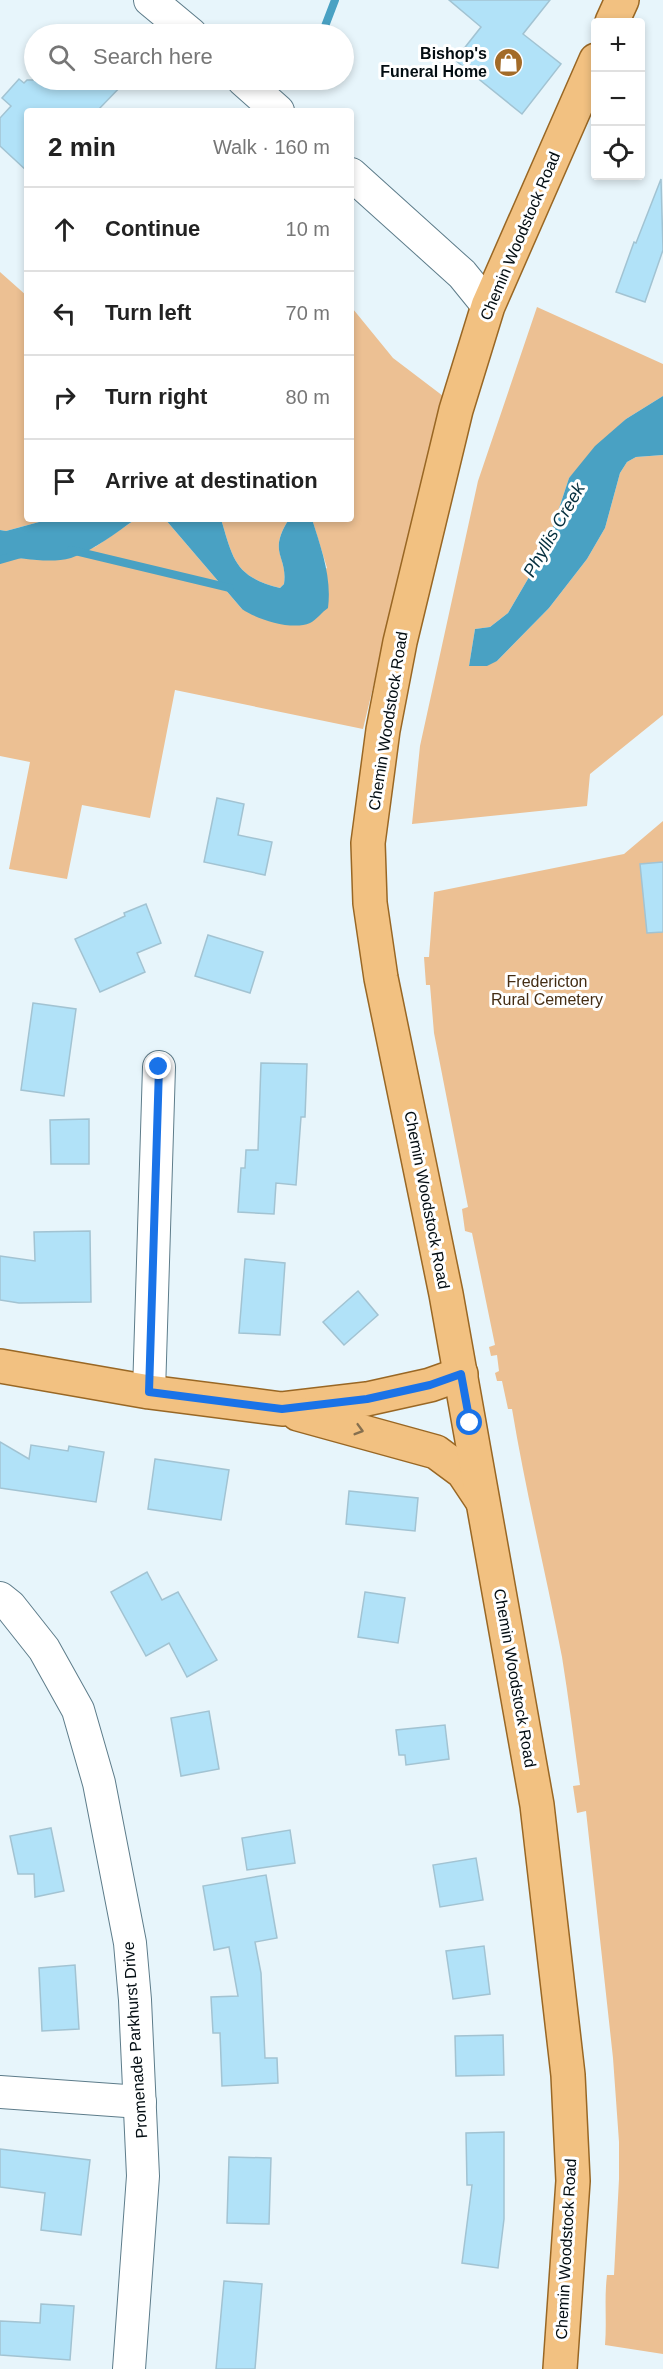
<!DOCTYPE html>
<meta charset="utf-8">
<style>
body{margin:0;font-family:Helvetica,sans-serif;background:#f6f6f6;color:#222}
.controls{position:absolute;right:18px;top:18px;display:grid;overflow:hidden;border-radius:6px;box-shadow:0 3px 9px #0003}
.controls button{width:54px;height:54px;display:grid;place-items:center;padding:0;border:0;border-bottom:2px solid #e0e0e0;background:#fff;color:#222;font:30px sans-serif}
.stop{position:absolute;width:18px;height:18px;margin:-14px;border:4px solid #1a73e8;border-radius:50%;background:#fff}
.stop.end{background:#1a73e8;border-color:#fff;box-shadow:0 2px 6px #0008}
.list{margin:0;padding:0;list-style:none}
h2{display:flex;justify-content:space-between;align-items:center;height:78px;margin:0;padding:0 24px;font-size:26px}
h2 small{font-size:20px;font-weight:400;color:#767676}
.list li{display:grid;grid-template-columns:39px 1fr auto;gap:18px;align-items:center;box-sizing:border-box;height:84px;padding:0 24px;border-top:2px solid #e0e0e0}
.list b{display:block;font-size:22px;white-space:nowrap}
.list em{font-size:20px;font-style:normal;color:#767676}
.icon{flex:none;width:33px;height:33px;fill:none;stroke:currentColor;stroke-width:2;stroke-linecap:round;stroke-linejoin:round}
.map{position:relative;flex:none;width:663px;height:2369px;overflow:hidden}
.search{position:absolute;background:#fff;box-shadow:0 3px 9px #0003;left:24px;top:24px;width:330px;height:66px;display:flex;align-items:center;gap:15px;box-sizing:border-box;padding:0 21px;border-radius:33px;color:#767676;font-size:22px}
.panel{position:absolute;background:#fff;box-shadow:0 3px 9px #0003;left:24px;top:108px;width:330px;height:414px;border-radius:6px}
.map>svg:first-child{display:block}
.green{fill:#ecc093}
.water{fill:#49a1c3}
.lines{fill:none;stroke-linecap:round;stroke-linejoin:round}
.stream{stroke:#49a1c3;stroke-width:8}
.building{fill:#b1e2f8;stroke:#a2c3d2;stroke-width:1.5}
.minor-casing{stroke:#5d7c8a;stroke-width:34}
.major-casing{stroke:#996724;stroke-width:36}
.minor{stroke:#fff;stroke-width:32}
.major{stroke:#f2c181;stroke-width:33}
.oneway{stroke:#86704f}
.route{stroke:#1a73e8;stroke-width:8}
.labels{text-anchor:middle;dominant-baseline:central;stroke-width:6;stroke-linejoin:round;paint-order:stroke}
.poi-label{font-size:16px;font-weight:bold;fill:#030d12;stroke:#fff;text-anchor:end}
.street-label{font-size:16px;fill:#030d12;stroke:#fff}
.park-label{font-size:16px;fill:#442d14;stroke:#fff}
.water-label{font-size:18px;font-style:italic;fill:#052f3e;stroke:#fff}
</style>
<div class="map">
<svg width="663" height="2369" viewBox="0 0 663 2369">
<rect width="100%" height="100%" fill="#e7f5fb"/>
<g class="green">
<polygon points="0,272 27,296 27,519 50,519 6,531 0,530"/>
<polygon points="351,303 353,309 393,358 443,396 363,729 175,690 150,818 82,805 67,879 9,869 30,762 0,756 0,556 40,560 95,547 136,519 165,519 242,609 327,568 312,519 351,519"/>
<polygon points="537,307 663,364 663,396 626,419 569,478 546,548 508,613 490,627 475,629 469,666 497,661 549,608 587,559 605,528 620,473 627,462 636,457 663,455 663,715 590,774 587,806 412,824 420,746 478,481"/>
<path d="M221 519H289C267 554 288 554 284 584L280 588C235 577 233 559 221 519Z"/>
<path d="M663 821V2354L605 2345C607 2321 604 2299 607 2275H614L619 2179V2142L613 2058 586 1811 577 1813 573 1786 580 1785C574 1743 569 1700 562 1657 546 1574 526 1493 512 1409H508L502 1381H497L495 1373 499 1371 497 1355 491 1356 489 1347 495 1345 472 1233 465 1231 462 1209 468 1207 434 1033 430 985H426L424 957H429L434 892 624 854Z"/>
</g>
<g class="water">
<polygon points="663,396 663,455 636,457 627,462 620,473 605,528 587,559 549,608 497,661 487,666 469,666 475,629 490,627 508,613 546,548 569,478 595,446 626,419"/>
<path d="M50 519H136C115 533 95 550 71 558 50 564 22 558 0 556V530L6 531Z"/>
<path d="M165 519H221C233 559 235 577 280 588L284 584C288 555 267 554 289 519H312C321 548 332 577 328 608 322 612 316 620 310 623 292 631 256 619 242 609Z"/>
</g>
<g class="lines">
<g class="stream">
<polyline points="322,34 335,0"/>
<polyline points="71,550 230,588"/>
<polyline points="0,560 21,554"/>
</g>
</g>
<g class="building">
<polygon points="449,0 550,0 523,34 561,64 522,114 455,60 481,27"/>
<polygon points="19,79 24,83 27,80 127,80 97,111 27,111 27,171 0,146 0,118 11,106 2,98"/>
<polygon points="661,179 663,250 645,302 616,292 634,242 636,243"/>
<polygon points="217,798 244,804 238,835 272,842 265,875 204,862"/>
<polygon points="663,862 663,932 647,933 640,864"/>
<polygon points="146,904 161,943 137,953 145,972 100,992 75,939 125,916 124,913"/>
<polygon points="208,935 263,952 250,993 195,976"/>
<polygon points="33,1003 76,1009 64,1096 21,1090"/>
<polygon points="261,1063 307,1064 305,1117 301,1117 296,1185 276,1183 274,1214 238,1212 241,1168 245,1168 246,1150 258,1150"/>
<polygon points="89,1119 89,1164 51,1164 50,1120"/>
<polygon points="90,1231 91,1302 19,1303 0,1300 0,1256 35,1261 34,1232"/>
<polygon points="245,1259 285,1263 280,1335 239,1333"/>
<polygon points="358,1291 378,1315 344,1345 323,1322"/>
<polygon points="0,1442 29,1459 31,1445 68,1451 69,1446 104,1452 96,1502 0,1488"/>
<polygon points="155,1459 229,1470 221,1520 148,1509"/>
<polygon points="349,1491 418,1498 415,1531 346,1524"/>
<polygon points="147,1572 162,1600 178,1592 217,1660 187,1677 169,1643 146,1656 111,1592"/>
<polygon points="365,1592 405,1598 398,1643 358,1637"/>
<polygon points="209,1711 219,1769 181,1776 171,1718"/>
<polygon points="445,1725 449,1759 406,1765 405,1755 399,1755 396,1730"/>
<polygon points="51,1828 64,1891 35,1897 34,1874 18,1874 10,1836"/>
<polygon points="290,1830 295,1863 247,1870 242,1838"/>
<polygon points="476,1858 483,1900 440,1907 433,1865"/>
<polygon points="266,1875 277,1938 255,1942 261,1973 265,2058 277,2058 278,2083 222,2086 220,2033 213,2033 211,1997 238,1996 229,1947 214,1950 203,1886"/>
<polygon points="484,1946 490,1994 453,1999 446,1951"/>
<polygon points="75,1965 79,2029 42,2031 39,1968"/>
<polygon points="503,2035 504,2075 456,2076 455,2036"/>
<polygon points="504,2132 504,2219 498,2268 462,2263 472,2185 467,2185 466,2133"/>
<polygon points="0,2149 90,2160 81,2235 41,2230 45,2193 0,2187"/>
<polygon points="229,2157 271,2158 269,2224 227,2223"/>
<polygon points="224,2281 262,2284 255,2369 216,2369"/>
<polygon points="41,2304 74,2306 70,2360 0,2355 0,2321 40,2323"/>
</g>
<g class="lines">
<defs>
<g id="minor">
<polyline points="150,0 191,34"/>
<polyline points="243,80 278,111"/>
<polyline points="351,174 462,274 488,306"/>
<polyline points="149,1392 159,1067"/>
<polyline points="0,1598 10,1606 44,1649 78,1710 99,1783 130,1943 135,2000 143,2176 129,2369"/>
<polyline points="0,2092 140,2102"/>
</g>
<g id="major">
<polyline points="612,22 622,0"/>
<polyline points="0,1366 149,1392 282,1409 367,1399 430,1385 461,1374"/>
<polyline points="298,1414 436,1452 463,1472 481,1499"/>
<polyline points="560,2369 573,2181 568,2075 537,1805 446,1294 381,978 370,903 368,843 383,730 400,642 456,410 488,306 596,60"/>
</g>
</defs>
<use href="#minor" class="minor-casing"/>
<use href="#major" class="major-casing"/>
<use href="#minor" class="minor"/>
<use href="#major" class="major"/>
</g>
<defs><path id="oneway-chevron" d="M-2-3.5L2.5 0L-2 3.5" fill="none" stroke-width="1.6" stroke-linecap="round" stroke-linejoin="round" transform="scale(1.5)"/></defs>
<use class="oneway" href="#oneway-chevron" transform="translate(359 1430) rotate(16)"/>
<g class="lines">
<polyline class="route" points="159,1067 149,1392 282,1409 367,1399 430,1385 461,1374 470,1423"/>
</g>
<defs>
<symbol id="shop-disc" viewBox="-11 -11 22 22"><circle r="9.5" fill="#a36b28" stroke="#fff"/><path d="M-5-2.5h2.3a2.7 3.5 0 0 1 5.4 0H5L5.5 6h-11ZM-1.5-2.5h3a1.5 2.3 0 0 0-3 0Z" fill="#fff"/></symbol>
</defs>
<g fill-rule="evenodd">
<use href="#shop-disc" x="492" y="46" width="33" height="33"/>
</g>
<g class="labels">
<g class="poi-label">
<text x="487" y="53">Bishop's<tspan x="487" dy="18">Funeral Home</tspan></text>
</g>
<g class="street-label">
<text transform="translate(520 236) rotate(-67)">Chemin Woodstock Road</text>
<text transform="translate(388 721) rotate(-81)">Chemin Woodstock Road</text>
<text transform="translate(427 1200) rotate(79)">Chemin Woodstock Road</text>
<text transform="translate(515 1678) rotate(80)">Chemin Woodstock Road</text>
<text transform="translate(135 2040) rotate(-94)">Promenade Parkhurst Drive</text>
<text transform="translate(566 2249) rotate(-87)">Chemin Woodstock Road</text>
</g>
<g class="park-label">
<text x="547" y="981">Fredericton<tspan x="547" dy="18">Rural Cemetery</tspan></text>
</g>
<g class="water-label">
<text transform="translate(554 530) rotate(-60)">Phyllis Creek</text>
</g>
</g>
</svg>
<div class="controls">
<button>+</button>
<button>−</button>
<button><svg class="icon" aria-label="locate" viewBox="0 0 24 24"><circle cx="12" cy="12" r="6"/><path d="M12 2v4M12 18v4M2 12h4M18 12h4"/></svg></button>
</div>
<div class="stop" style="left:470px;top:1423px"></div>
<div class="stop end" style="left:159px;top:1067px"></div>
<div class="search"><svg class="icon" aria-label="search" viewBox="0 0 24 24"><circle cx="10" cy="10" r="6"/><path d="M15 15l6 6"/></svg>Search here</div>
<section class="panel">
<h2>2 min<small>Walk · 160 m</small></h2>
<ul class="list">
<li><svg class="icon" aria-label="ahead" viewBox="0 0 24 24"><path d="M12 20V5M6 11l6-6 6 6"/></svg><div><b>Continue</b></div><em>10 m</em></li>
<li><svg class="icon" aria-label="left" viewBox="0 0 24 24"><path d="M17 20v-9H6M10 6l-5 5 5 5"/></svg><div><b>Turn left</b></div><em>70 m</em></li>
<li><svg class="icon" aria-label="right" viewBox="0 0 24 24"><path d="M7 20v-9h11M14 6l5 5-5 5"/></svg><div><b>Turn right</b></div><em>80 m</em></li>
<li><svg class="icon" aria-label="arrive" viewBox="0 0 24 24"><path d="M6 21V4h12l-3 4 3 4H6"/></svg><div><b>Arrive at destination</b></div></li>
</ul>
</section>
</div>
